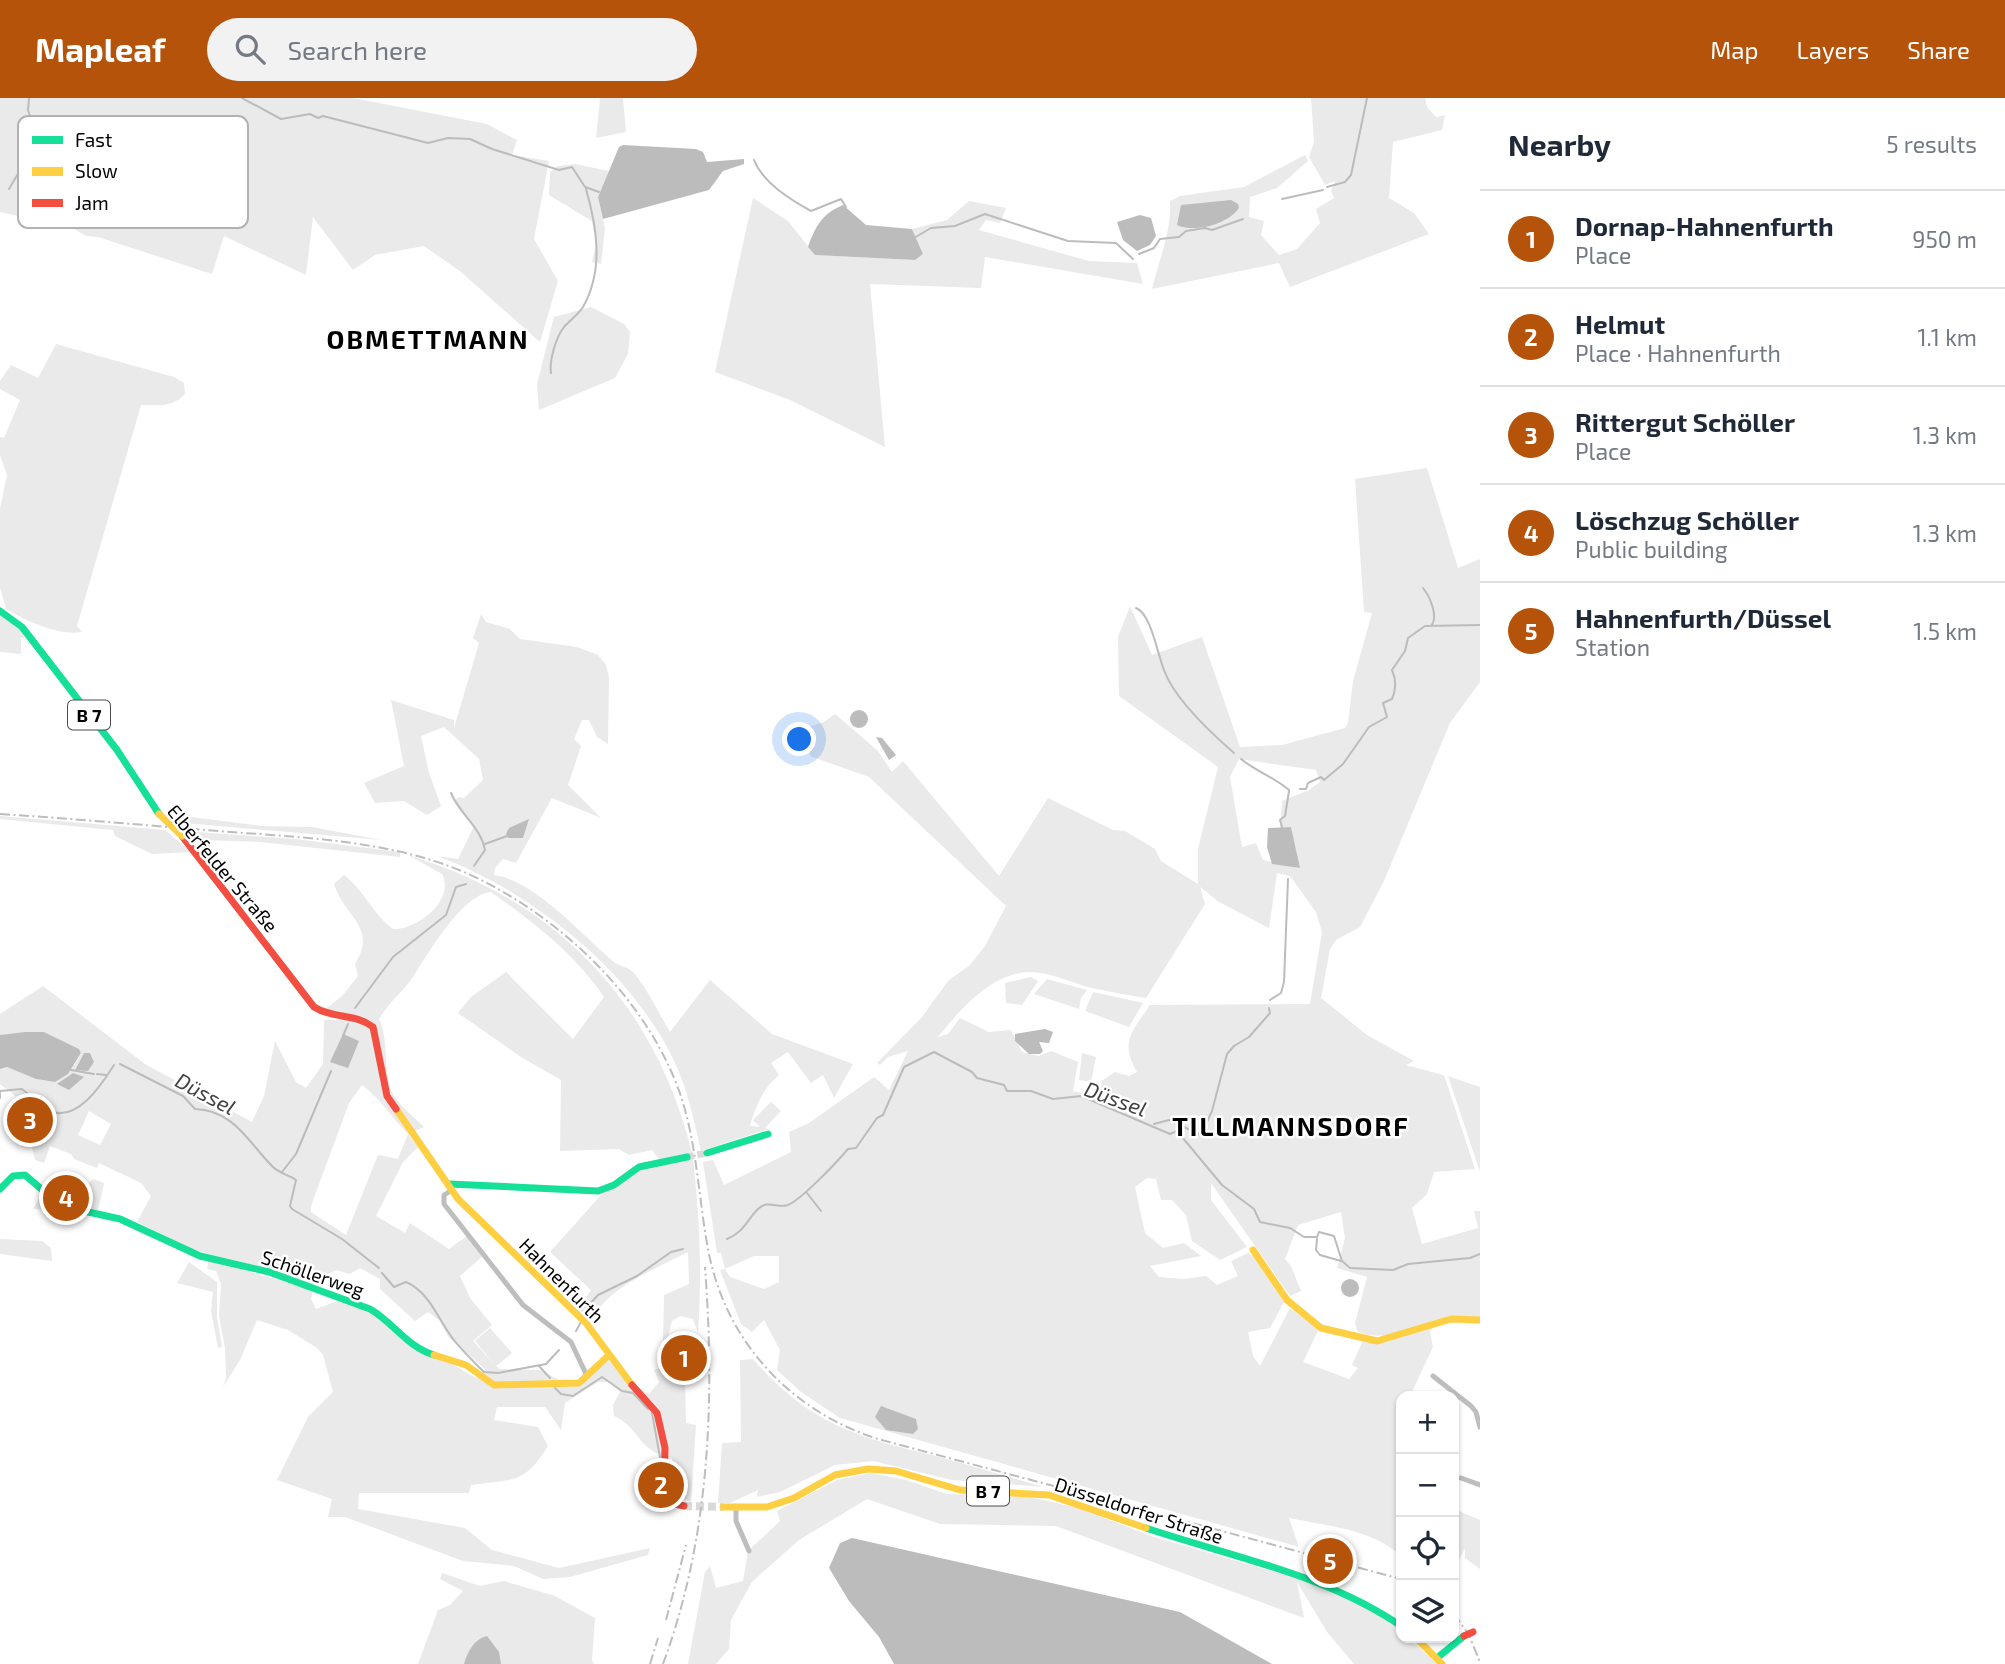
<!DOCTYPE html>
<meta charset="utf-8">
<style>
body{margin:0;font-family:"Exo 2",sans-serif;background:#f2f2f3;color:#1f2937}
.controls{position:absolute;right:21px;bottom:21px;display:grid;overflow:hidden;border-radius:14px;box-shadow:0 2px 5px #0004}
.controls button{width:63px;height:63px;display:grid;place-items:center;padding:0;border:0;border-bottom:2px solid #e0e1e3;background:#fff;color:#1f2937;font:35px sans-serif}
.you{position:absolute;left:800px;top:642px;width:24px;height:24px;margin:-18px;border:5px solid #fff;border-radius:50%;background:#1a73e8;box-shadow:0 0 0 10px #1a73e833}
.badge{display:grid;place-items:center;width:46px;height:46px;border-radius:50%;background:#b45309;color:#fff;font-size:23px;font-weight:700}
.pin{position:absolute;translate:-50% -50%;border:4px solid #fff;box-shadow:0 2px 7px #0006}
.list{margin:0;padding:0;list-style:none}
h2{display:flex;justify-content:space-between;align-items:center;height:91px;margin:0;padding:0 28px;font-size:30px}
h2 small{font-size:23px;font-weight:400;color:#747a83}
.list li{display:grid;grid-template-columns:46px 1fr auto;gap:21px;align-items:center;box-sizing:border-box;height:98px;padding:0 28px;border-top:2px solid #e0e1e3}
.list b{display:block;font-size:26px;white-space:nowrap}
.list p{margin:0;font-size:23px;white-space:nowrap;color:#747a83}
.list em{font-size:23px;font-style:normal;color:#747a83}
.icon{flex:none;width:38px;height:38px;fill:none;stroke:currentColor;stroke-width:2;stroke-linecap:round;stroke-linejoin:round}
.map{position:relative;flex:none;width:1480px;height:1566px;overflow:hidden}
header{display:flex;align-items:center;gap:42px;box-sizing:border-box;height:98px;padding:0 35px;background:#b45309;color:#fff}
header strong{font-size:33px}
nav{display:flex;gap:38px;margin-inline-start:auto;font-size:24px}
.search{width:490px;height:63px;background:#f2f2f3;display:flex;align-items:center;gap:18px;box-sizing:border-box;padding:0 24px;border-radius:38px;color:#747a83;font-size:26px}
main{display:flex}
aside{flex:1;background:#fff}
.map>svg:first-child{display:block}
.green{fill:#eaeaea;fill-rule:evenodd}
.water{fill:#bcbcbc}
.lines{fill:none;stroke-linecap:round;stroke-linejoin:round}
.stream{stroke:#bcbcbc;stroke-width:2}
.secondary-tunnel{stroke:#d9d9d9;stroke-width:7;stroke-dasharray:7 3.5;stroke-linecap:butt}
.primary-tunnel{stroke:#d9d9d9;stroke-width:8;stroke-dasharray:8 4;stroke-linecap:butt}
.street{stroke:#bebebe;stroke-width:5}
.fast{stroke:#16e098;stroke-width:7}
.slow{stroke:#ffcf43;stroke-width:7}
.jam{stroke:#f24e42;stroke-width:7}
.rail{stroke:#bdbdbd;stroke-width:2;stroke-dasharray:10 3.5 2 3.5;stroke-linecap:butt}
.slow-bridge{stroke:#ffcf43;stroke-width:7}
.jam-bridge{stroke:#f24e42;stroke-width:7}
.labels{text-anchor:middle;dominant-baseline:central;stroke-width:5;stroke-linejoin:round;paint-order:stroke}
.shield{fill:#fff;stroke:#4c4c4c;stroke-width:2}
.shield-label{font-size:18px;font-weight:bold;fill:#000}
.street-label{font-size:19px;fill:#000;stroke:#fff}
.water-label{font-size:21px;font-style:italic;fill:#414141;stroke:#fff}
.district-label{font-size:26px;font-weight:bold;letter-spacing:2px;fill:#000;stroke:#fff}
.key{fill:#fff;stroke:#b2b2b2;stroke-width:2}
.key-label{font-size:19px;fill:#000}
</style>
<header>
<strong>Mapleaf</strong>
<div class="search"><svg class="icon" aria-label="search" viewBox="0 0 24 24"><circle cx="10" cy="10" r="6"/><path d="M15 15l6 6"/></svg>Search here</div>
<nav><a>Map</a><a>Layers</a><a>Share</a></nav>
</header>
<main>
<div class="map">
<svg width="1480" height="1566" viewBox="0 0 1480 1566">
<rect width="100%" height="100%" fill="#fff"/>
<g class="green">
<polygon points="0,0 353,0 487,26 517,42 512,57 549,63 534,141 558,183 540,244 461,174 424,148 375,157 353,172 313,119 306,177 224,138 212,176 98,139 86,138 44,113 27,120 0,114"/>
<polygon points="600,0 623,0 626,34 596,40"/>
<path d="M1311 0H1425L1427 9 1436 19 1445 17 1442 32 1393 44 1389 100 1414 115 1429 136 1290 189 1279 165 1152 191C1159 162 1172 132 1170 103L1180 98 1244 89 1305 57 1308 63 1277 90 1250 99 1249 119 1264 123 1261 137 1279 157 1297 151 1320 125 1316 111 1334 100 1331 93 1335 83 1325 87 1309 59 1314 44Z"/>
<polygon points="575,66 609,73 598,99 605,130 601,166 592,164 596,146 592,123 549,97 550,74 558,68"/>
<polygon points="753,100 788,123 815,157 914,162 923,156 912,131 947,122 969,103 1006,110 1000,125 986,122 979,132 1089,163 1137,165 1143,186 985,159 981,190 870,186 885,349 790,302 715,274"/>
<polygon points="591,209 624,226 630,234 628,256 615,280 539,312 537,286 554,219"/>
<path d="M56 246 174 279 184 285 185 296C172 310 158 307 141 307L77 528 82 534C58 538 27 523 6 511L0 489V411L7 377 0 357V339L4 340 20 302 0 291V283L11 267 38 280Z"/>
<path d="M1427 370 1458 470 1480 461V584L1450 625 1384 783 1360 829 1336 842 1330 851 1321 900 1367 937 1414 963 1406 967 1443 977 1445 980 1475 1071 1434 1074 1427 1096 1412 1110 1422 1146 1478 1130 1474 1113H1480V1220C1436 1211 1392 1251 1357 1233L1355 1225 1367 1179 1337 1170 1345 1140 1341 1114 1298 1127 1285 1161 1291 1168 1301 1193 1290 1198 1211 1085V1102L1247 1149 1220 1162 1192 1143 1186 1117 1172 1102H1161L1156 1081 1147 1080 1135 1089 1145 1135 1163 1150 1184 1145 1201 1158 1150 1168 1159 1179 1184 1181 1206 1178 1217 1187 1238 1178 1231 1163 1248 1155 1253 1158 1284 1204 1270 1230 1248 1234 1253 1258 1260 1268 1290 1210 1319 1231 1303 1264 1349 1281 1358 1270 1352 1267 1363 1242 1382 1244 1434 1228 1430 1234 1433 1249 1410 1298H1401V1458C1373 1431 1326 1428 1289 1420L1299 1449 840 1320 801 1294 777 1272 780 1252 764 1222 752 1234 741 1226 720 1172 725 1171 721 1155H717L703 1064 713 1062 724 1087 791 1054 789 1034 809 1025 874 979 889 992 908 953 888 959 880 967 877 965 922 919 948 883 970 867 985 848 1006 808 869 679 810 658 808 629 824 624 835 616 878 653 892 674 903 663 999 778 1048 700 1113 732 1125 733 1155 751 1161 763 1198 786V751L1218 669 1119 598 1118 539 1130 508 1152 557 1202 539 1240 649 1282 647 1345 630 1348 625 1353 583 1372 515 1364 514 1355 381ZM1239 661 1316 672 1320 684 1309 692 1282 703 1280 730 1291 729 1299 770 1263 762 1256 745 1242 749 1230 679ZM1277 775 1290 778 1316 814 1322 834 1310 906 1150 907C1133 933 1119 943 1137 974L1129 978 1115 974 1102 983 1099 999 1073 993 1078 964 1051 953 1039 958 1022 954 1011 932 989 934 960 920 948 936 938 939C959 913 991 875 1029 874 1050 874 1072 885 1092 890 1110 894 1128 897 1146 900L1205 806 1200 789 1219 804 1269 830ZM754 1158H779V1184L764 1191 730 1179 725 1171Z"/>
<path d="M481 516 486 524 510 531 520 541 577 549 598 557 606 567 609 580 608 646 597 639 589 622H582L574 641 581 648 568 687 601 720 552 700 516 765 503 761 495 770 494 777C534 782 584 839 614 864 619 868 624 868 629 871 643 881 660 918 670 934L710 882 772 936 853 966 834 1000 823 977 811 985 788 954 771 965 779 977C764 989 755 1009 750 1028L760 1029 753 1022 771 1004 781 1013 765 1030 769 1031 701 1053C694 1023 688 993 675 965 632 872 531 793 437 758L458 761 474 728 454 703 459 699 464 700 483 682 479 661 444 629 421 638 429 675 441 708 427 717 404 703 375 705 364 685 404 668 391 602 454 622V630L479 545 473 540Z"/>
<polygon points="0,517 22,534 26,541 21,539 21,556 0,554"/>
<polygon points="168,716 262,728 312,729 381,742 173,724"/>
<polygon points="0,718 165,732 191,754 152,756 115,738 113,732 0,721"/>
<polygon points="183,733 295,741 400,754 400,759 260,744 201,742 199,746"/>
<path d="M408 757C556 802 655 904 692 1055L679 1057 685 1063 693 1061C700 1122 702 1176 698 1235L693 1221 680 1218 672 1223 666 1247H663L664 1197 689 1186 688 1154C656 1171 607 1189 591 1223L578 1211 591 1192 550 1154 602 1096 659 1061 652 1052 629 1057 619 1051 560 1053 561 982 521 959 458 915 471 899 506 874 573 941 604 899C574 855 534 825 491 794 461 797 429 855 413 879 403 894 388 905 379 921 389 942 383 969 391 992 396 1005 414 1019 424 1029L408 1036 418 1049 403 1064 376 1118 405 1135 410 1125 449 1151 467 1138 483 1158 460 1178 470 1200 492 1227 473 1243 495 1267 475 1243 490 1230 512 1255 496 1268 500 1271 540 1272 563 1284 582 1283 607 1260 626 1283 649 1296 659 1284 654 1272 667 1268 671 1283 685 1282 686 1325 696 1327 691 1404 673 1397 672 1360C636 1353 642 1331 614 1318L613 1307 620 1294 609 1284H598L565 1305 561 1332 545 1309H497L494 1322 538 1329 548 1348C524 1387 513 1381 471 1387L469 1395H359L358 1411 465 1430 492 1452 559 1470 650 1450 648 1457 570 1479 543 1481 514 1468 463 1463 345 1419H328L332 1401 277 1382 308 1319 333 1294 323 1257 317 1250 288 1232 257 1222 240 1262 223 1289 226 1280 225 1250 219 1218 221 1186 216 1173 207 1171 209 1162 313 1192 311 1201 316 1211 340 1202 372 1213 416 1253 452 1266 476 1280 485 1271 449 1240 439 1222 428 1214 415 1223 380 1191V1181L360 1170 350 1176 336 1172 316 1183 315 1187 191 1151 137 1124 151 1098 141 1085 99 1065 97 1070 74 1061 71 1056 50 1048 44 1065 35 1062 30 1042 48 1024 0 986V971L7 969 36 981 55 984 68 976 81 956 79 951 44 934 0 937V916L43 888 145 966 252 1024 264 998 275 943 296 984 306 990 323 966 324 922H342V913L324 912 342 898 358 878 355 866C378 829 345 820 334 786L344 777C363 791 373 816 393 831 416 833 456 802 442 776ZM84 955H90L94 964 87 970 75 971ZM362 987C381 1001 391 1019 408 1036L398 1061 378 1057 346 1137 311 1114V1108L349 1005ZM89 1013 111 1026 100 1047 78 1037Z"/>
<polygon points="1031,879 1038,883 1022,907 1006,905 1005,885"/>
<polygon points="1047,881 1087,892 1081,900 1079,911 1034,896"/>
<polygon points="1093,894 1139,904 1143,905 1129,929 1085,913"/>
<polygon points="1082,955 1096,959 1091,984 1079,982"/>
<polygon points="1448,978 1480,989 1480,1073 1478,1068"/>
<polygon points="93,1081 104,1085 98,1113 82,1109 89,1085"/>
<polygon points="42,1095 58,1111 57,1112 33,1111"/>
<polygon points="0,1141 42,1143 51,1150 52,1163 0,1156"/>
<polygon points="189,1164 217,1184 217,1219 222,1249 218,1250 211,1213 213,1194 177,1185"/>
<path d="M753 1261C804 1320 850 1338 924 1355 964 1365 1004 1378 1044 1389L952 1382 873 1363 835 1367 780 1394 757 1399 758 1392 730 1405H718L722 1345 741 1344 740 1262Z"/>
<polygon points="871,1375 906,1382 947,1396 1026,1398 1078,1410 1151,1438 1316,1486 1369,1510 1397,1530 1401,1533 1401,1540 1409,1540 1437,1566 1354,1566 1327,1534 1297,1484 1304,1520 1056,1428 940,1426 867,1401 799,1442 752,1484 731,1522 729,1551 716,1566 688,1566 705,1474 710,1468 716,1490 743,1483 748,1453 780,1423 777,1413 837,1382"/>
<polygon points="1454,1411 1480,1422 1480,1471 1465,1460 1465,1450 1454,1472"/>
<polygon points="442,1475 480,1488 504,1483 555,1498 595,1520 592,1562 594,1566 418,1566 438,1512 450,1507 463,1493 440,1481"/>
</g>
<g class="water">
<polygon points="623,47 696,51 703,54 707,64 744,61 744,66 723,73 709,92 603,121 598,99 619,49"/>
<path d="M1231 102 1238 106 1239 110C1227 127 1194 135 1177 127L1181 107Z"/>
<path d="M843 107 866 127 912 131 923 156 915 162 815 157 808 149C816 127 822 116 843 107Z"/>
<polygon points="1140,117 1151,120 1156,138 1150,147 1137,153 1123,142 1117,124"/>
<circle cx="859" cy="621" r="9"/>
<polygon points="876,639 882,640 896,657 889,662"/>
<polygon points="529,721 523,740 508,740 506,736 509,730"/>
<polygon points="1291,729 1300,770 1272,766 1267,749 1268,730"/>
<polygon points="1045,931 1053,934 1049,945 1039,944 1043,953 1040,956 1029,956 1015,943 1015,936"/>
<polygon points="25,934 44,934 79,951 81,955 68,976 55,984 36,981 7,969 0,971 0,937"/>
<polygon points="343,936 359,943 348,970 330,964"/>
<polygon points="84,955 90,955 94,964 88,973 75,972"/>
<polygon points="73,975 84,979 69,992 57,986"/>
<circle cx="1350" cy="1190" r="9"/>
<polygon points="881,1308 916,1321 918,1331 913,1336 886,1332 875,1319"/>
<polygon points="852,1440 1180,1514 1272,1566 894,1566 879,1539 849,1503 829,1470 840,1445"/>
<path d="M487 1538 499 1554 501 1566H464C467 1555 474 1541 487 1538Z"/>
</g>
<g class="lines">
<g class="stream">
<polyline points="29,0 28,12 33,27 75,67"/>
<polyline points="242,0 281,21 310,16 318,20 323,18 428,45 448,40 470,41 492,51 559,72 572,69 585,89 599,94"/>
<path d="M754 62C763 85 791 102 811 113L841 101 846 109"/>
<polyline points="1327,89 1345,84 1351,77 1367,0"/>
<polyline points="9,91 26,62 35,29"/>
<polyline points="1282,101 1323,92"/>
<polyline points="914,140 931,130 955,128 985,116 1068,143 1116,145 1133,161"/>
<polyline points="1139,156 1154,150 1160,141 1179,139 1186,133 1205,130 1212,132 1243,121"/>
<path d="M551 275C549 263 556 239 564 229 570 222 578 217 583 209 604 172 597 129 586 91"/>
<path d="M1423 490C1430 499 1438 517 1432 527"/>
<path d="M1136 510C1151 515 1158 558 1164 572 1174 600 1211 635 1234 655"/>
<path d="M1241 661C1257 674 1274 679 1289 692"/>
<path d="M1300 691H1306L1308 685 1321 679 1324 682 1343 666 1369 629 1387 619 1383 605 1392 601C1396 592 1396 581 1392 572L1405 553 1408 540 1425 528 1480 527"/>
<path d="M451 695C460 717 481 729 485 752L474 768"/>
<polyline points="1282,729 1280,722 1285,718 1289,693"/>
<polyline points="485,746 507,738"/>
<polyline points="1270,902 1281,895 1284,884 1288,781"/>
<polyline points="355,910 393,859 446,817 456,789 466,786"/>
<polyline points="343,938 348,926"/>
<path d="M120 966 183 998 195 1011C234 1012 249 1045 272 1068 278 1075 289 1077 296 1082L290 1108 292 1111 342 1141 379 1170"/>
<polyline points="71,972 94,976"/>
<polyline points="97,976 106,977"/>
<path d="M0 993 22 991C30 997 38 1007 47 1012 76 1027 102 986 114 967"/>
<polyline points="0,995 0,1000"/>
<polyline points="1154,1026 1169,1022 1201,1037 1212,1013 1227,956 1234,948 1249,939 1270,915 1269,910"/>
<polyline points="282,1074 296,1056 331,973"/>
<polyline points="807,1095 821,1113"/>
<path d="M727 1141C744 1134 746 1123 758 1111 768 1101 778 1111 788 1107 802 1101 837 1064 848 1051L856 1050 877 1020 883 1017 904 969 934 954 972 974 977 980 1004 987 1007 993H1031L1053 1001 1081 998 1170 1036 1177 1033 1222 1087 1254 1111 1260 1124 1290 1130 1304 1139H1317L1319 1134 1334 1138 1342 1163 1350 1170 1393 1172 1408 1166 1470 1160 1480 1156"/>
<polyline points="1317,1141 1316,1152 1320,1157 1341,1163"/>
<path d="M382 1175 394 1189 406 1184C429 1194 437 1219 451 1238 459 1250 474 1264 484 1274L498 1275 546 1266 559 1252"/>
<polyline points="584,1219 589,1207 598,1197 637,1178 671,1154 683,1151"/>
<polyline points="576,1233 581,1224"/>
<polyline points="539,1268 550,1280"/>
<polyline points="555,1290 561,1296 573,1298 602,1279 622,1293 633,1295 648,1311"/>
<polyline points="652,1315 660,1359"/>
</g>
<polyline class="secondary-tunnel" points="687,1059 707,1055"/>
<polyline class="primary-tunnel" points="684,1408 723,1409"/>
<g class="street">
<polyline points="452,1092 444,1097 444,1106 523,1207 571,1244 587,1278"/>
<polyline points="1433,1278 1471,1308 1476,1314 1480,1329"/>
<polyline points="1461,1380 1480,1387"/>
<polyline points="736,1409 736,1423 749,1453"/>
</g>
<g class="fast">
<polyline points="0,513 22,529 117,652 159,716"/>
<polyline points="707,1055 768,1036"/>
<polyline points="449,1086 598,1093 614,1087 639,1069 687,1059"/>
<path d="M0 1091 13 1078 25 1077 61 1108 120 1121 200 1158 269 1174 370 1211C394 1225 407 1249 434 1257"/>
<path d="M1146 1430C1232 1459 1325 1476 1401 1528"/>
<polyline points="1437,1560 1464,1538"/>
</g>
<g class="slow">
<polyline points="396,1011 458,1101 586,1225 632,1287"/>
<polyline points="1253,1152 1287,1202 1321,1230 1377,1243 1451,1221 1480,1222"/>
<polyline points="434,1257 466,1267 494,1287 579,1285 608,1258"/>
<polyline points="723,1409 767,1409 794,1400 835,1377 868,1371 896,1373 960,1392 1049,1397 1146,1430"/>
<polyline points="1416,1540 1442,1566"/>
</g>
<g class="jam">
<path d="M182 738 314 909C333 921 355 915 373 929L387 998 396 1011"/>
<polyline points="632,1287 657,1315 665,1350 664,1393 675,1406 684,1408"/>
</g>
<g class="rail">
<path d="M0 716C77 721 154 728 231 734 310 740 390 743 464 774 555 814 643 896 678 990 697 1041 698 1098 708 1151 725 1243 790 1313 878 1341L1401 1481"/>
<polyline points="1454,1516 1469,1537 1480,1564"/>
<polyline points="666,1522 686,1447"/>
<polyline points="650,1566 658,1540"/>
<path d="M663 1566C710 1439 715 1303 705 1169"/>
</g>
<polyline class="slow-bridge" points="159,716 182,738"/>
<polyline class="jam-bridge" points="1464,1538 1473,1534"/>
</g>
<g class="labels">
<g class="shield">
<rect x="68" y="602.5" width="42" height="29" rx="5"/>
<rect x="967" y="1378.5" width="42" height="29" rx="5"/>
</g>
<g class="shield-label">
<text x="89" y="617">B 7</text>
<text x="988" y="1393">B 7</text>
</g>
<g class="street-label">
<text transform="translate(223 770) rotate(50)">Elberfelder Straße</text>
<text transform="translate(313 1175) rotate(19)">Schöllerweg</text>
<text transform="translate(562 1182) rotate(45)">Hahnenfurth</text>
<text transform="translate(1139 1412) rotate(18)">Düsseldorfer Straße</text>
</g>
<g class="water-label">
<text transform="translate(206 995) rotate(28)">Düssel</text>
<text transform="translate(1116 1000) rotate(20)">Düssel</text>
</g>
<g class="district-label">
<text x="428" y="240">OBMETTMANN</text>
<text x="1291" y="1027">TILLMANNSDORF</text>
</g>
</g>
<rect x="18" y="18" width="230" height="112" rx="10" class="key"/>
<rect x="32" y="38" width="31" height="8" fill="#16e098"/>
<rect x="32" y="69" width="31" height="9" fill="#ffcf43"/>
<rect x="32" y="101" width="31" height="8" fill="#f24e42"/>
<g class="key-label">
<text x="75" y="49">Fast</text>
<text x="75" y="80">Slow</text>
<text x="75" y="112">Jam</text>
</g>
</svg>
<div class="controls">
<button>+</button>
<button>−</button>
<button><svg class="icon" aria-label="locate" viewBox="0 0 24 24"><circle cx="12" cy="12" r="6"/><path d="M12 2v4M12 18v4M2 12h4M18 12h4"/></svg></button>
<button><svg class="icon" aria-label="layers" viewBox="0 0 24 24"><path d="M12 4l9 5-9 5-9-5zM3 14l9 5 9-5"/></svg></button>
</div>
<div class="you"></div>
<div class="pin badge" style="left:684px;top:1260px">1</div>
<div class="pin badge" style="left:661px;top:1387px">2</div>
<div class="pin badge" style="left:30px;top:1022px">3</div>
<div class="pin badge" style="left:66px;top:1100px">4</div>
<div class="pin badge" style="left:1330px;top:1463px">5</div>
</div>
<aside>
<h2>Nearby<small>5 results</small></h2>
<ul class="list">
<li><span class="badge">1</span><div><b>Dornap-Hahnenfurth</b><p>Place</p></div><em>950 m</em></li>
<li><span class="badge">2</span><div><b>Helmut</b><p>Place · Hahnenfurth</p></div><em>1.1 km</em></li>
<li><span class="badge">3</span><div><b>Rittergut Schöller</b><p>Place</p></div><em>1.3 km</em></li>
<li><span class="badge">4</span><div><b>Löschzug Schöller</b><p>Public building</p></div><em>1.3 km</em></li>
<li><span class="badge">5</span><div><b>Hahnenfurth/Düssel</b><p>Station</p></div><em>1.5 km</em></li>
</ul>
</aside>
</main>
